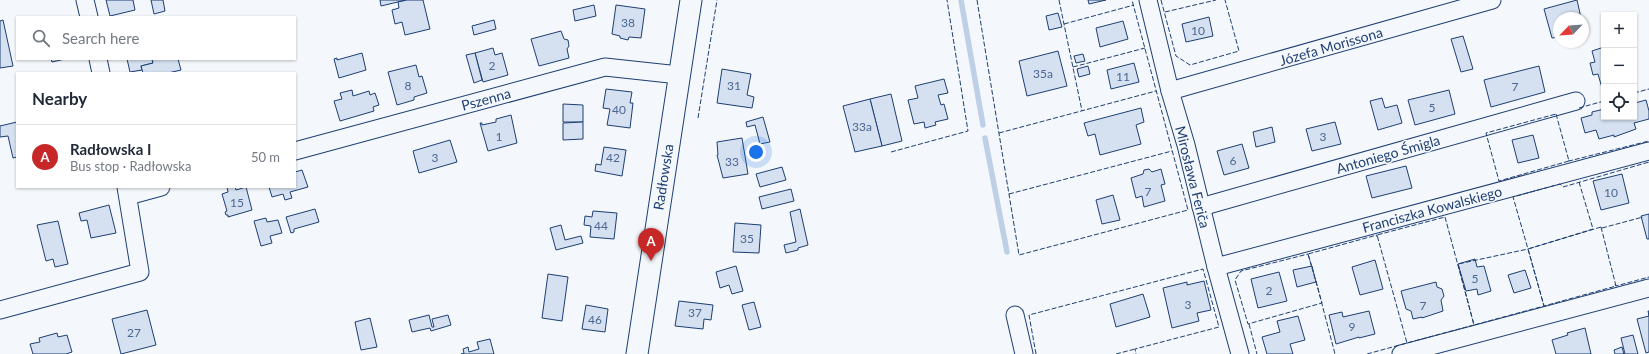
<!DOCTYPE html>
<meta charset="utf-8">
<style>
body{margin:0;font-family:Lato,sans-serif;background:#f2f2f3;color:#1f2937}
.controls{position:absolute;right:12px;top:12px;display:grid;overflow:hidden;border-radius:0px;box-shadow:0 1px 3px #0004}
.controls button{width:36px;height:36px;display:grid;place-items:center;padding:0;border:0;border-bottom:1px solid #e0e1e3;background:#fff;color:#1f2937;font:20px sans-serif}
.compass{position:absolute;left:1553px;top:12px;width:36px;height:36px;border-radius:50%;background:#fff;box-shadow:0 1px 3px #0004;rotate:245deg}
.you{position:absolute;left:756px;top:152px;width:14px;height:14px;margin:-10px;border:3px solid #fff;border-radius:50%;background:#1a73e8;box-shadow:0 0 0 6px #1a73e833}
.badge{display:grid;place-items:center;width:26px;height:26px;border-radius:50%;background:#c62828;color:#fff;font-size:13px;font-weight:700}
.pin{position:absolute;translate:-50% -33px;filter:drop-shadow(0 1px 2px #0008)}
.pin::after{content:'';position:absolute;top:21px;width:14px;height:12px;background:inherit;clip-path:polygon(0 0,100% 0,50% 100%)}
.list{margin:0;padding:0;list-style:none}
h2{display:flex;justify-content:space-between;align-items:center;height:52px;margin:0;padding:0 16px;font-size:17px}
h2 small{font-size:13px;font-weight:400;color:#747a83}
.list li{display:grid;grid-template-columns:26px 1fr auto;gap:12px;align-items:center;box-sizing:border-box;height:64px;padding:0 16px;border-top:1px solid #e0e1e3}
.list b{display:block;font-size:15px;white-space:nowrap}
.list p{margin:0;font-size:13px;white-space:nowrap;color:#747a83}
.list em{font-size:13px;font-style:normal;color:#747a83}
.icon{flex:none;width:22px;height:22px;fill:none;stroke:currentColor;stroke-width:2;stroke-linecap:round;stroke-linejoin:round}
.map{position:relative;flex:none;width:1649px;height:354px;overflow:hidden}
.search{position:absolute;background:#fff;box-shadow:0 1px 3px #0004;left:16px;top:16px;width:280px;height:44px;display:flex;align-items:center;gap:10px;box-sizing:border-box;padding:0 14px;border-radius:0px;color:#747a83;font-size:15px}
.panel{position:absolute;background:#fff;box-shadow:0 1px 3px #0004;left:16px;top:72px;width:280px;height:116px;border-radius:0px}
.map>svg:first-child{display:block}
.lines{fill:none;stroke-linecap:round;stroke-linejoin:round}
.stream{stroke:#bed0e5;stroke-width:5.5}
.building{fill:#d5e0f0;stroke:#1d3f73}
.minor-casing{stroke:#1d3f73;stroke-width:19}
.tertiary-casing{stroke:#1d3f73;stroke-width:23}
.minor{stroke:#f4f7fb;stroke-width:17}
.tertiary{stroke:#f4f7fb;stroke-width:21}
.fence{stroke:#1d3f73;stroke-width:1;stroke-dasharray:5 2;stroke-linecap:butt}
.labels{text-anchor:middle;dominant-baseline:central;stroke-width:3;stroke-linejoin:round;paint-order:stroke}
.number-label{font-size:12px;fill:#4b6792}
.street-label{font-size:14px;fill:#1d3f73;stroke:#f4f7fb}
</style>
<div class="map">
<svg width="1649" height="354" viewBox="0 0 1649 354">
<rect width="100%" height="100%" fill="#f4f7fb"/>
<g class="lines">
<g class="stream">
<polyline points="961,0 983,125"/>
<polyline points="985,138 1007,252"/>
</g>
</g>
<g class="building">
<polygon points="106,0 133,0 135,10 110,16"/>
<polygon points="151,0 163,0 165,11 154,14"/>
<polygon points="380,0 406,0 381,6"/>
<polygon points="407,0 423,0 430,29 405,35 402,22 395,24 392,10 399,8 398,2"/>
<polygon points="1088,0 1106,0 1089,4"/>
<polygon points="1577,0 1581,18 1559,18 1559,37 1552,38 1544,9"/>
<polygon points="594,5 596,16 575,21 573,10"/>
<polygon points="616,5 645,9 641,38 629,37 628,40 620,38 620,36 612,34"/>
<polygon points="1058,13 1062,27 1049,30 1046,16"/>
<polygon points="1209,17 1213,36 1186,42 1182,24"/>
<polygon points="3,20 13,66 0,68 0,21"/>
<polygon points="494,20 496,29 474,35 472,26"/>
<polygon points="1123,21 1128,39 1100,47 1096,28"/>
<polygon points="561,31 564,39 568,40 569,46 567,49 569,58 539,66 531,39"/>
<polygon points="1463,36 1473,69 1461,72 1451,39"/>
<polygon points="1604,47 1604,87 1602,88 1598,74 1593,75 1590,63 1595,62 1592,51"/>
<polygon points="493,48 495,55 502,53 508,75 483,82 475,53"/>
<polygon points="1058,51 1067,86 1027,96 1019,61"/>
<polygon points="362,53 366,70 339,78 334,59 337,58 337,60"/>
<polygon points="475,53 482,80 474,83 466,55"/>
<polygon points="1083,54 1085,61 1076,63 1074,56"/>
<polygon points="51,59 65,59 52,62"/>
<polygon points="127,59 152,59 153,63 141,66 142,70 130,72"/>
<polygon points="152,59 178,59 181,70 168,73 143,73 141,66 153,63"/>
<polygon points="1134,63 1139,82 1111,89 1107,70"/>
<polygon points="416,65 419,77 422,76 427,93 414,97 414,100 397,105 388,72"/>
<polygon points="1088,66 1090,74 1079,77 1077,69"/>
<polygon points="1539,66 1545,92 1491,107 1484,80"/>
<polygon points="722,69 751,74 747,95 754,97 752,108 717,103"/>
<polygon points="944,79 948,93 938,95 941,105 944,104 948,119 935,122 936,125 925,128 924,122 914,124 908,100 918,98 915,86"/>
<polygon points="606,89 632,92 630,103 633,103 630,128 607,125 610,109 603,108"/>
<polygon points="352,90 353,96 369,91 370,95 375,93 379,105 373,107 374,111 340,121 334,101 342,99 340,93"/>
<polygon points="1449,90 1455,114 1415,125 1408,100"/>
<polygon points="891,94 902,141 882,146 870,99"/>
<polygon points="1382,98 1385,108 1397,105 1402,123 1378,130 1370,101"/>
<polygon points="870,99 882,146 855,152 843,106"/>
<polygon points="1646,100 1649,111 1649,119 1634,123 1636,129 1614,137 1614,135 1599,139 1596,130 1585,133 1581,118 1592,115 1592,112 1604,109 1604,117 1634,117 1634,101 1635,103"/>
<polygon points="563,104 583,105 583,122 563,122"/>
<polygon points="1141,108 1144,122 1136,125 1141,144 1100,155 1095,134 1088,136 1084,123"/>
<polygon points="511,115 517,143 488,151 480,123 482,123 482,125 496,122 496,119"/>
<polygon points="763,117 770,142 760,144 755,125 747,127 746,122"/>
<polygon points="17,122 17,157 13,158 8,136 0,137 0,126"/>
<polygon points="583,122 583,139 563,140 563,123"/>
<polygon points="1335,122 1341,144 1312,151 1306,129"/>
<polygon points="1272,127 1275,142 1256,147 1253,132"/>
<polygon points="1533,135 1539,158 1518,163 1512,140"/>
<polygon points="742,138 748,174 723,178 717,155 718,155 717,142"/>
<polygon points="450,140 457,162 419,173 413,151"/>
<polygon points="1242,144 1249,168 1224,175 1217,151"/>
<polygon points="604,147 626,150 622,176 595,171 596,164 601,165"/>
<polygon points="1406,166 1412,188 1372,198 1366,176"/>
<polygon points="782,167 786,180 760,187 756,174"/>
<polygon points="1149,169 1152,172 1161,169 1165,184 1161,185 1165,201 1144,207 1142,196 1136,198 1131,178 1143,174 1144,170"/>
<polygon points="302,170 308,187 290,192 292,198 285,200 283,194 272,197 269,187 295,187 295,172"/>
<polygon points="1622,174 1629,203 1601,210 1593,181"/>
<polygon points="227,187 235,187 236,190 246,187 252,210 228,217 228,215 226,215 225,212 227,211 222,194 228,192"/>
<polygon points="791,189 794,201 762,209 759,197"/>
<polygon points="1113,195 1120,220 1102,224 1096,200"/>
<polygon points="109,205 116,233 91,238 87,220 81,221 79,213"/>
<polygon points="315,209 319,222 294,229 294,232 291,233 286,217"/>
<polygon points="800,209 808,245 798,248 798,250 786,253 784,245 796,242 790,212"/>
<polygon points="593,211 617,213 614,239 590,237 591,226 584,225 585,216 592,217"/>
<polygon points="1649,214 1649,239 1647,239 1641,216"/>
<polygon points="266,218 267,222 278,220 282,233 270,236 272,243 261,246 254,221"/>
<polygon points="58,221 68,264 55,267 53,259 46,261 37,225"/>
<polygon points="735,223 761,225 759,253 733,252"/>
<polygon points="561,225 565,240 581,236 583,243 556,250 550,228"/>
<polygon points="1475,259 1477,267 1484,266 1491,291 1478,295 1477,289 1466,291 1458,264"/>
<polygon points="1375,260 1383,289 1360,295 1352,267"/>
<polygon points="736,266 743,291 732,294 729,285 720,288 716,272"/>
<polygon points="1312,266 1316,282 1297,287 1293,270"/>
<polygon points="1525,270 1531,288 1514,293 1508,275"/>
<polygon points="1279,272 1287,301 1258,308 1251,279"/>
<polygon points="548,274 568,277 562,321 542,318"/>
<polygon points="1204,281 1211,310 1197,313 1199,321 1172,328 1163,288 1187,282 1187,285"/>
<polygon points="1436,282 1437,287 1442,289 1444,296 1441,300 1443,311 1422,318 1422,317 1413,319 1411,311 1406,309 1401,291"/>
<polygon points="1143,294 1150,317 1116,327 1110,304"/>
<polygon points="679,301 713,305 711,320 704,319 703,329 675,326"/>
<polygon points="754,302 761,327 749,330 742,305"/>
<polygon points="586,305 608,309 605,332 582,329"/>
<polygon points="147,310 156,345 121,354 112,319"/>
<polygon points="1369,311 1375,334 1359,338 1359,337 1336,344 1329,315 1342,312 1343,317"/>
<polygon points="1648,311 1649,311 1649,352 1646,353 1637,319 1649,316"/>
<polygon points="429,315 432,327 434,327 432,319 448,315 451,325 431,331 430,328 412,332 409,320"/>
<polygon points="1298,316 1305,340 1290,344 1293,354 1267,354 1262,337 1280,332 1277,321"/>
<polygon points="370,318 377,347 361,350 355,322"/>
<polygon points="1585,328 1591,354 1556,354 1552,340 1568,335 1567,333"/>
<polygon points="57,333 58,337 67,335 72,352 66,354 33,354 30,344 40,342 39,338"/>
<polygon points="1633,335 1638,354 1625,354 1621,338"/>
<polygon points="490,339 494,354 461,354 464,353 463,349 468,347 469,352 479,349 477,342"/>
<polygon points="1622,347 1624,354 1615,354 1614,350"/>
</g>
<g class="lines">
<defs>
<g id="minor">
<polyline points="85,0 89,17"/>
<polyline points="1148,0 1170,91 1186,145 1216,267 1240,354"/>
<polyline points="98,59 101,73"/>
<polyline points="1170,91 1492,0"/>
<polyline points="295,151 605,67 679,75"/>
<polyline points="128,196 161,187"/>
<polyline points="1201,207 1576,101"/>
<polyline points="1216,267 1649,151"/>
<polyline points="0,310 140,272 126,187"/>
<polyline points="1015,315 1024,354"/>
<polyline points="1401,354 1649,288"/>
</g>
<polyline id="tertiary" points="637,354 691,0"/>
</defs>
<use href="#minor" class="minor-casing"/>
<use href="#tertiary" class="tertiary-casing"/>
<use href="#minor" class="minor"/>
<use href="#tertiary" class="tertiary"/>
<g class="fence">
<polyline points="977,0 1019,255 1188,210 1132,0"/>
<polyline points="1059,0 1082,111"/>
<polyline points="1161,0 1176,56 1190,65 1239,51 1225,0"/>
<polyline points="1165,12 1216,0"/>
<polyline points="1064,24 1134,5"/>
<polyline points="1073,67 1145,48"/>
<polyline points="1634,93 1649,89"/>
<polyline points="1579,108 1604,101"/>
<polygon points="1556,114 1569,161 1499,181 1486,133"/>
<polyline points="698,118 717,0"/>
<polyline points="999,133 1156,91"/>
<polyline points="891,152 968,131 947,0"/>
<polyline points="1569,160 1569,161 1649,141"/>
<polyline points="1579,182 1593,229 1528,249 1513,197 1560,184 1563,187 1649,162 1649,163 1649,162"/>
<polyline points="1009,194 1172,151"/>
<polygon points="1445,217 1474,325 1407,343 1377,235"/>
<polygon points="1601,227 1616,286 1544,306 1528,249"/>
<polyline points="1602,228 1643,217"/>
<polygon points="1528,249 1544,306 1474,325 1458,264"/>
<polygon points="1308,254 1322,303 1248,324 1235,280 1241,271"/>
<polyline points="1312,267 1308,254 1377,235 1377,237"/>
<polyline points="1316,281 1335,354"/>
<polyline points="1615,284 1616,286 1649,277"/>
<polyline points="1249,324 1257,354"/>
<polyline points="1036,354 1029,315 1203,269 1219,327 1135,349 1136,354"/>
<polyline points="1116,354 1135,349"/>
<polyline points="1367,354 1407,343"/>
</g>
</g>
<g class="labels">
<g class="number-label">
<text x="628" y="22">38</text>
<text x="1198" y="30">10</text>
<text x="492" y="65">2</text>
<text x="1043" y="73">35a</text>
<text x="1123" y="76">11</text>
<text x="408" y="85">8</text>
<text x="734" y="85">31</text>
<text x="1515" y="86">7</text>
<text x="1432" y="107">5</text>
<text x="619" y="109">40</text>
<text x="862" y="126">33a</text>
<text x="499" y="136">1</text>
<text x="1323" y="136">3</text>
<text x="435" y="157">3</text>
<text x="613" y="157">42</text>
<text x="1233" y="160">6</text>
<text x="732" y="161">33</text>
<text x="1148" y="191">7</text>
<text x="1611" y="192">10</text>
<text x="237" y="202">15</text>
<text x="601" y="225">44</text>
<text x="747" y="238">35</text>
<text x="1475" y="278">5</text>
<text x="1269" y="290">2</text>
<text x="1188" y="304">3</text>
<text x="1423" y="305">7</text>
<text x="695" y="312">37</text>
<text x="595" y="319">46</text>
<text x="1352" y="326">9</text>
<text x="134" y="332">27</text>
</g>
<g class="street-label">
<text transform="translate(1331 46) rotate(-16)">Józefa Morissona</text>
<text transform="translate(486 99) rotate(-15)">Pszenna</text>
<text transform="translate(1388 154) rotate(-16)">Antoniego Śmigla</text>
<text transform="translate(663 177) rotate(-81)">Radłowska</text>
<text transform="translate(1193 177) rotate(76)">Mirosława Feriča</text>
<text transform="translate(1432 209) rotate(-15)">Franciszka Kowalskiego</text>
</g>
</g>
</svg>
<div class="controls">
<button>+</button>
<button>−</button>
<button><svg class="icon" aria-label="locate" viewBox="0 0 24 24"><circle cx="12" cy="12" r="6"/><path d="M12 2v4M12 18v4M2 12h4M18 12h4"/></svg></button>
</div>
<svg class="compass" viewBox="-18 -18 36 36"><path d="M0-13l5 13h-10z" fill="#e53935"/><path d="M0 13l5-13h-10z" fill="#747a83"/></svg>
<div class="you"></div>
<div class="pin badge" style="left:651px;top:261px">A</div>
<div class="search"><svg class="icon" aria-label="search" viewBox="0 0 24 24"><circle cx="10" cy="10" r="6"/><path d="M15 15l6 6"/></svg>Search here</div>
<section class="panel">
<h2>Nearby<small></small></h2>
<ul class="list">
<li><span class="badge">A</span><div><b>Radłowska I</b><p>Bus stop · Radłowska</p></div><em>50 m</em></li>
</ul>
</section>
</div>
